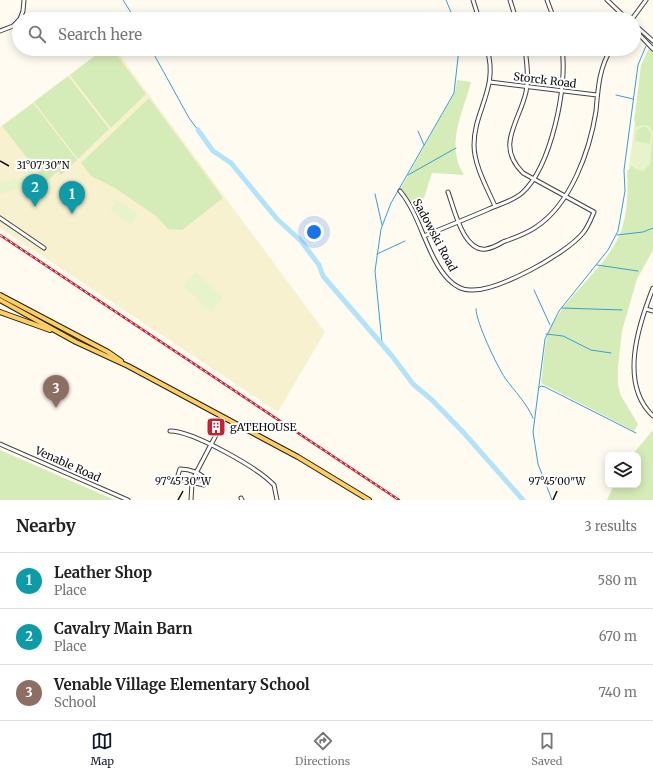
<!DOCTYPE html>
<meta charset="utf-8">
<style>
body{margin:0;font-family:Merriweather,serif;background:#f2f2f2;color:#222}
.controls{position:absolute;right:12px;bottom:12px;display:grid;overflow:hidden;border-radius:8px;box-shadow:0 2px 10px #0003}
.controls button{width:36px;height:36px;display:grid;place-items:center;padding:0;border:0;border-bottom:1px solid #e0e0e0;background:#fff;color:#222;font:20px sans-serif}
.you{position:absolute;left:314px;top:232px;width:14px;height:14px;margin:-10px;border:3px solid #fff;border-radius:50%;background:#1a73e8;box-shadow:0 0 0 6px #1a73e833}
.badge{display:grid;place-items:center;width:26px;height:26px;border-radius:50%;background:#111827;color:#fff;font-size:13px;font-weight:700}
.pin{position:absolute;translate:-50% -33px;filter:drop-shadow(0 1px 2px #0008)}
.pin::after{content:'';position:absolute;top:21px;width:14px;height:12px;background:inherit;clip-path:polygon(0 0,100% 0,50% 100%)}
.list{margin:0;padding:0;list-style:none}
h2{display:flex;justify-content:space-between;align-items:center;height:52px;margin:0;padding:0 16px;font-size:17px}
h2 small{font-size:13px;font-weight:400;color:#767676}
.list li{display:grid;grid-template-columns:26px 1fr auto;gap:12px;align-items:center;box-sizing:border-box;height:56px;padding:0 16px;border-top:1px solid #e0e0e0}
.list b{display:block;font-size:15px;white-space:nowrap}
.list p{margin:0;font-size:13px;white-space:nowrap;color:#767676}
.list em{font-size:13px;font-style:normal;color:#767676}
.icon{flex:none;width:22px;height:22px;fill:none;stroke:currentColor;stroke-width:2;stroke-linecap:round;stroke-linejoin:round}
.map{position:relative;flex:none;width:653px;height:500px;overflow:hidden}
.search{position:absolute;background:#fff;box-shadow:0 2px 10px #0003;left:12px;right:12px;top:12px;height:44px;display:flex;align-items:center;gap:10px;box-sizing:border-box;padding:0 14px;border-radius:22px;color:#767676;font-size:15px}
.sheet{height:220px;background:#fff}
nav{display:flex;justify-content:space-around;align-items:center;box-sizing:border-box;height:56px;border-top:1px solid #e0e0e0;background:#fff;font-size:11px;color:#767676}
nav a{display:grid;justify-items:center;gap:2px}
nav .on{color:#111827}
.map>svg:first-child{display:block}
.farmland{fill:#f7f1d0}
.green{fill:#d6ecb8}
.pitch{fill:#e7f3cb;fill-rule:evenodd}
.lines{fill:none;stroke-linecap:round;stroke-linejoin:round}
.stream{stroke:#379fd4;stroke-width:1}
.river{stroke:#b3e3f9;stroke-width:5}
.minor-casing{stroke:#424242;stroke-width:5}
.major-casing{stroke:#202020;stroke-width:6}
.minor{stroke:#fff;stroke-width:3}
.major{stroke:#fece62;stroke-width:4}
.rail-casing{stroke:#c72032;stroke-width:2.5}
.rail{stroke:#fff;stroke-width:1;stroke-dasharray:3;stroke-linecap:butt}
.ticks{fill:none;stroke:#0f0f0f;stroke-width:1.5}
.labels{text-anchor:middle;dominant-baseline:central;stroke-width:4;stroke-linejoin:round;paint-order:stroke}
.street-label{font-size:11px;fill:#0f0f0f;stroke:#fff}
.poi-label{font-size:11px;fill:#0f0f0f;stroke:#fff;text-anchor:start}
.ticks-label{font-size:10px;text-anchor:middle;fill:#0f0f0f;stroke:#fff;stroke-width:4;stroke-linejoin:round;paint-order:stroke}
</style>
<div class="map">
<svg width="653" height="500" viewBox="0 0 653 500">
<rect width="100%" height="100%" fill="#fffbf1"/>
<polygon class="farmland" points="104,49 115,49 325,332 278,412 0,228 0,127"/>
<g class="green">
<path d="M649 48 653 52V250L637 279 622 331 618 367V385L621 396 638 424 634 431 541 383C544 366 543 345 550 329 567 294 603 271 619 236 628 216 628 192 627 170H629L635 122 634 121 641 65Z"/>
<polygon points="104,49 112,49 146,94 111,128 70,75"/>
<polygon points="68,76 109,129 78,159 34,102"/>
<path d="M457 80 471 82C463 113 445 144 464 175L432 173 424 198 411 204 401 188 455 92Z"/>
<polygon points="149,98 223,198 182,230 168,229 156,216 115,188 91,176 81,163"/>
<polygon points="33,103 77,160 61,175 58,171 46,182 2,126"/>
<polygon points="653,430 653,500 607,500 614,485 638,485 638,455 632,455"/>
<polygon points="0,450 115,500 0,500"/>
</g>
<g class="pitch">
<path d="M642 125 649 126 653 132 650 164 643 171 637 170 632 166 629 167 635 126 637 127ZM642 127H646L651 132 650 144 635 141 636 131Z"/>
<polygon points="26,176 33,178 34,183 26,187 0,194 0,183"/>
<polygon points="117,200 138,214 131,225 110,210"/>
<polygon points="196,272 223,298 211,312 183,286"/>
</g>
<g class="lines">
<g class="stream">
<polyline points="123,0 135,19"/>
<polyline points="446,0 454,19"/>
<polyline points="151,49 189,118 198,130"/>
<polyline points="616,95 633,99"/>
<polyline points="418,131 424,145"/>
<polyline points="408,175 456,148"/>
<polyline points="375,194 382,225"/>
<polyline points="617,235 643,232 653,228"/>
<polyline points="377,254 405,241"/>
<polyline points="597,265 638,271"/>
<polyline points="534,290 550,325"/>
<polyline points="562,308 622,310"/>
<path d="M476 309C476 322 497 366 505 378 515 392 526 402 533 418"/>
<polyline points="546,334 563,336 591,350 611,353"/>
<polyline points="382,343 375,271 381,229 391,203 454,93 459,49"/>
<polyline points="539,388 541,386 545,387 636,433"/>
<polyline points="552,500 538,464 533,432 545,339 559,311 608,250 618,231 625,191 624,170 638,65 646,46"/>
</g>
<polyline class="river" points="198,130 213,151 231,163 277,219 301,241 319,265 323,276 392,356 413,384 432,400 464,433 523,500"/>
<defs>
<g id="minor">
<polyline points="473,0 479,19"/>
<polyline points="510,0 516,19"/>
<polyline points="547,0 554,19"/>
<polyline points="607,0 627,19"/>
<polyline points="20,19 23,11 24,0"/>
<polyline points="632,19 646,0"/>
<polyline points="634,24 653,41"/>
<polyline points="634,29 653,49"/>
<polyline points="0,31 13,26 19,20"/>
<path d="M487 49C499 88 474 110 474 145 474 165 487 188 495 206"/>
<polyline points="490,82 597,95"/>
<path d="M400 191C421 216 427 258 449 280 454 285 462 290 470 290 497 292 566 254 583 233 588 227 591 219 594 212L523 173C495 145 519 123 526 92 529 78 527 63 525 49"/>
<path d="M448 192C454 208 463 252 486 249 492 248 498 245 503 242 514 238 526 234 536 227 571 204 590 150 596 111 598 89 599 68 611 49"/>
<polyline points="0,218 44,248"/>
<path d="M424 236C446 227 468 218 489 209 500 204 513 201 522 193 551 167 568 86 562 49"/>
<path d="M653 288C638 326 619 384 653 416"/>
<polyline points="646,309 653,311"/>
<path d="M170 431C193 431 258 468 274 485L277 500"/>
<polyline points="0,444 128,500"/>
<path d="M180 469C189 469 203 473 207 482L204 485 182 480 178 475Z"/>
<polyline points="241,498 242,500"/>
<polyline points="191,500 192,483 196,473 225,418"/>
</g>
<g id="major">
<polyline points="0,295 108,352 121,361"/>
<polyline points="0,300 76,342 128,366 225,418 298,457 369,500"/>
<polyline points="0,312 50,330"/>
</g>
</defs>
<use href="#minor" class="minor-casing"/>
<use href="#major" class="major-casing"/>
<use href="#minor" class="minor"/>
<use href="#major" class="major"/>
<defs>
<polyline id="rail" points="0,235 399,500"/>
</defs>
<use href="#rail" class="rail-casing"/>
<use href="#rail" class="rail"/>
</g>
<path class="ticks" d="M0 161 9 166M178 500 183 491M553 500 557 491"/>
<defs>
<symbol id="building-square" viewBox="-11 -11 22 22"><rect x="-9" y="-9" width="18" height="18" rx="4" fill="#c72032" stroke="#fff"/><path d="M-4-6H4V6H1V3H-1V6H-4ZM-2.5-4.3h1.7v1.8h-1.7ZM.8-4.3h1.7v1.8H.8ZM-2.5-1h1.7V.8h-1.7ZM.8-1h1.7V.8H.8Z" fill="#fff"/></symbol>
</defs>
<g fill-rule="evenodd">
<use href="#building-square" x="205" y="416" width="22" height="22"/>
</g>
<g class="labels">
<g class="street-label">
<text transform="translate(545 80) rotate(7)">Storck Road</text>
<text transform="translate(435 235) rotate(62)">Sadowski Road</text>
<text transform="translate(68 464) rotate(24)">Venable Road</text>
</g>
<g class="poi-label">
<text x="230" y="427">gATEHOUSE</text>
</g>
</g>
<g class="ticks-label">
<text x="43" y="169">31°07'30"N</text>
<text x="183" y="485">97°45'30"W</text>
<text x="557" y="485">97°45'00"W</text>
</g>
</svg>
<div class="controls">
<button><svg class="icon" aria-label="layers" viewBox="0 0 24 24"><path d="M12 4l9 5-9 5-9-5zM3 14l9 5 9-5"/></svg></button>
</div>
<div class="you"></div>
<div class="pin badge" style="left:72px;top:214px;background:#0f9aa8">1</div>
<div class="pin badge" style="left:35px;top:207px;background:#0f9aa8">2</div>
<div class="pin badge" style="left:56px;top:408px;background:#8d6e63">3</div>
<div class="search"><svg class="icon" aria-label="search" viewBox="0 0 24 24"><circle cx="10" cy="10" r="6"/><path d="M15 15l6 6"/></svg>Search here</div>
</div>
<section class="sheet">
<h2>Nearby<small>3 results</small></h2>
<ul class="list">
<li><span class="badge" style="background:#0f9aa8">1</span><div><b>Leather Shop</b><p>Place</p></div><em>580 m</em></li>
<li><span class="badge" style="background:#0f9aa8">2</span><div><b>Cavalry Main Barn</b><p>Place</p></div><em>670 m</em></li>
<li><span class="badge" style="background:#8d6e63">3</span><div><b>Venable Village Elementary School</b><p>School</p></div><em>740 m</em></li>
</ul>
</section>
<nav>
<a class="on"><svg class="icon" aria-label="map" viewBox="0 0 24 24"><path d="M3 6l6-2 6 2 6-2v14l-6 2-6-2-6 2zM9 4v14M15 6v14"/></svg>Map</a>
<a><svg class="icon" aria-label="directions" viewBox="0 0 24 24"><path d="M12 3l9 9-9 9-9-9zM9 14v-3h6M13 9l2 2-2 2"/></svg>Directions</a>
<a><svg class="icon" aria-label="saved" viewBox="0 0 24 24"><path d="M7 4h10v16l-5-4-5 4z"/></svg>Saved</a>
</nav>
